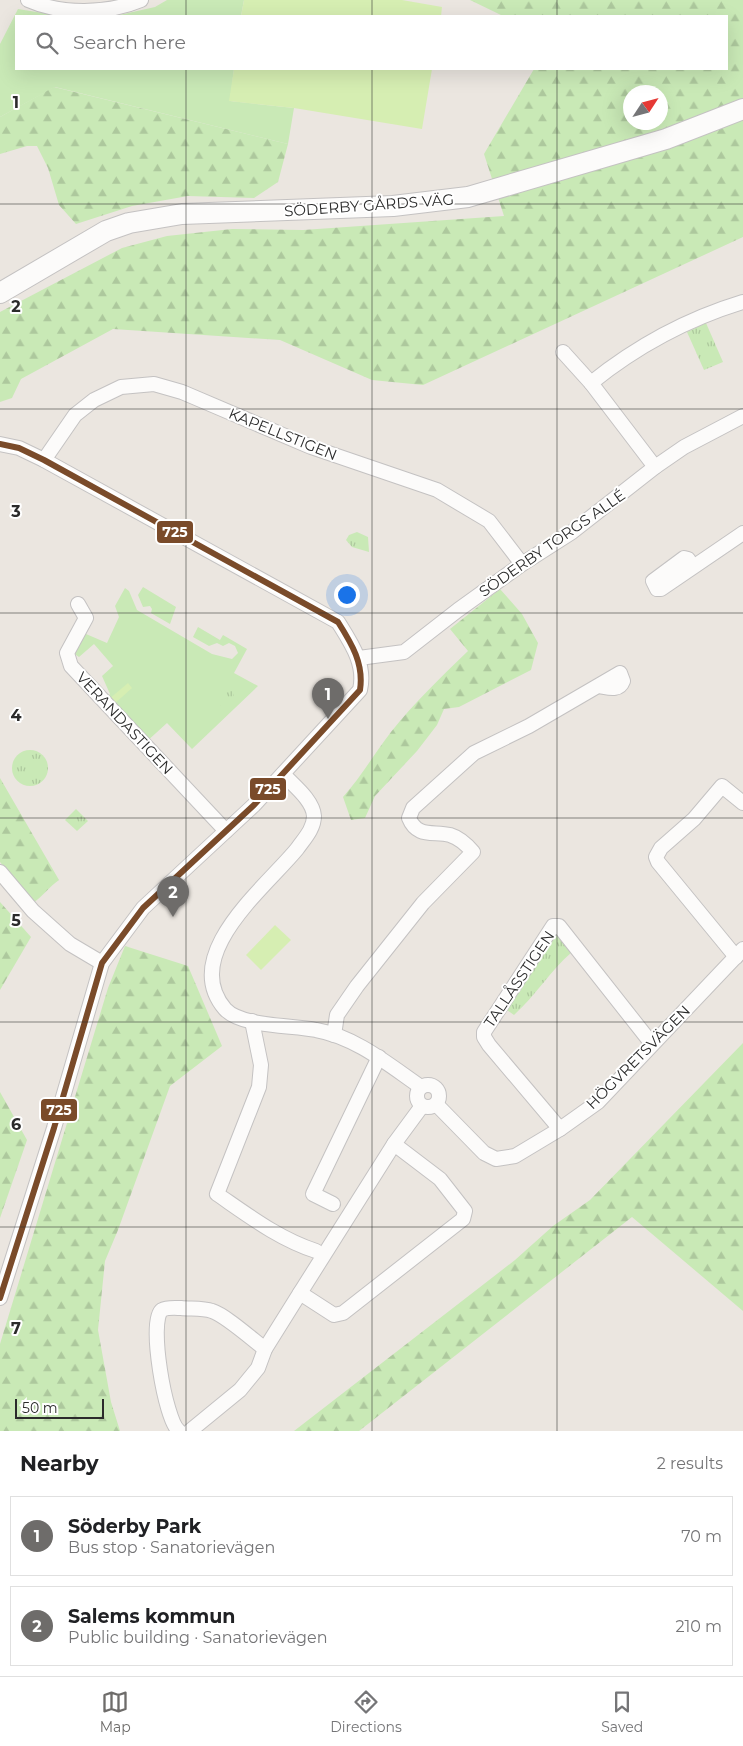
<!DOCTYPE html>
<meta charset="utf-8">
<style>
body{margin:0;font-family:Montserrat,sans-serif;background:#f6f6f6;color:#202124}
.compass{position:absolute;left:623px;top:85px;width:45px;height:45px;border-radius:50%;background:#fff;box-shadow:0 5px 20px #0002;rotate:54deg}
.scale{position:absolute;left:15px;bottom:12px;width:89px;box-sizing:border-box;padding-left:5px;border:2px solid #2b2b2b;border-top:0;font-size:14px;line-height:18px;white-space:nowrap;color:#2b2b2b;-webkit-text-stroke:4px #fff;paint-order:stroke}
.you{position:absolute;left:346px;top:594px;width:18px;height:18px;margin:-12px;border:4px solid #fff;border-radius:50%;background:#1a73e8;box-shadow:0 0 0 8px #1a73e833}
.badge{display:grid;place-items:center;width:32px;height:32px;border-radius:50%;background:#6e6c6a;color:#fff;font-size:16px;font-weight:700}
.pin{position:absolute;translate:-50% -41px;filter:drop-shadow(0 1px 2px #0008)}
.pin::after{content:'';position:absolute;top:26px;width:18px;height:15px;background:inherit;clip-path:polygon(0 0,100% 0,50% 100%)}
.list{margin:0;padding:0;list-style:none}
h2{display:flex;justify-content:space-between;align-items:center;height:65px;margin:0;padding:0 20px;font-size:21px}
h2 small{font-size:16px;font-weight:400;color:#757577}
.list li{display:grid;grid-template-columns:32px 1fr auto;gap:15px;align-items:center;box-sizing:border-box;height:80px;margin:0 10px 10px;padding:0 10px;border:1px solid #e0e0e0;border-radius:0px}
.list b{display:block;font-size:19px;white-space:nowrap}
.list p{margin:0;font-size:16px;white-space:nowrap;color:#757577}
.list em{font-size:16px;font-style:normal;color:#757577}
.icon{flex:none;width:28px;height:28px;fill:none;stroke:currentColor;stroke-width:2;stroke-linecap:round;stroke-linejoin:round}
.map{position:relative;flex:none;width:743px;height:1431px;overflow:hidden}
.search{position:absolute;background:#fff;box-shadow:0 5px 20px #0002;left:15px;right:15px;top:15px;height:55px;display:flex;align-items:center;gap:12px;box-sizing:border-box;padding:0 18px;border-radius:0px;color:#757577;font-size:19px}
.sheet{height:245px;background:#fff}
nav{display:flex;justify-content:space-around;align-items:center;box-sizing:border-box;height:70px;border-top:1px solid #e0e0e0;background:#fff;font-size:14px;color:#757577}
nav a{display:grid;justify-items:center;gap:2px}
nav .on{color:#6e6c6a}
.map>svg:first-child{display:block}
.grass{fill:#c9e9b6}
.forest{fill:url(#forest-firs);fill-rule:evenodd}
.park{fill:url(#park-tufts)}
.pitch{fill:#d6eeb2}
.lines{fill:none;stroke-linecap:round;stroke-linejoin:round}
.minor-casing{stroke:#c4c2c2;stroke-width:16}
.secondary-casing{stroke:#c4c2c2;stroke-width:22}
.minor{stroke:#fcfbfa;stroke-width:14}
.secondary{stroke:#fcfbfa;stroke-width:20}
.bus-1-casing{stroke:#fff;stroke-width:10}
.bus-1{stroke:#7a4b2a;stroke-width:6}
.grid{fill:none;stroke:#2b2b2b;stroke-width:1;stroke-opacity:0.55}
.labels{text-anchor:middle;dominant-baseline:central;stroke-width:4;stroke-linejoin:round;paint-order:stroke}
.street-label{font-size:15px;fill:#2b2b2b;stroke:#fff}
.grid-label{font-size:16px;text-anchor:middle;font-weight:bold;fill:#2b2b2b;stroke:#fff;stroke-width:4;stroke-linejoin:round;paint-order:stroke}
.line-badge{stroke:#fff;stroke-width:2}
.badge-label{font-size:14px;text-anchor:middle;font-weight:bold;fill:#fff}
</style>
<div class="map">
<svg width="743" height="1431" viewBox="0 0 743 1431">
<defs>
<pattern id="forest-firs" width="22" height="20" patternUnits="userSpaceOnUse" patternTransform="scale(1.25)"><rect width="22" height="20" fill="#c9e9b6"/><path d="M5 1l3.5 6h-7zM16 11l3.5 6h-7z" fill="#adc89d"/></pattern>
<pattern id="park-tufts" width="24" height="20" patternUnits="userSpaceOnUse" patternTransform="scale(1.25)"><rect width="24" height="20" fill="#c9e9b6"/><path d="M3 7l-1-3M5 7V3M7 7l1-3M15 17l-1-3M17 17v-4M19 17l1-3" fill="none" stroke="#adc89d"/></pattern>
</defs>
<rect width="100%" height="100%" fill="#ebe6e0"/>
<g class="grass">
<polygon points="167,0 244,0 241,16 115,16 155,7"/>
<polygon points="18,9 61,16 16,16 16,69 234,69 230,101 294,108 288,144 55,87 0,117 0,44"/>
<polygon points="143,587 176,607 170,624 151,613 152,609 150,606 143,607 138,595"/>
<polygon points="125,588 129,591 137,610 212,654 232,659 238,653 235,646 229,643 223,646 217,643 209,646 193,637 198,627 220,640 223,635 247,649 234,673 258,686 192,749 167,723 145,743 103,700 110,694 102,676 113,666 94,644 79,657 63,646 79,631 107,643 119,617 115,606"/>
</g>
<g class="forest">
<path d="M470 0H743V237L423 385 372 380 280 340 113 329 21 379 12 398 0 402V312L122 248 167 236 232 229 303 230 504 216 484 154 534 69H727V16H503ZM630 92H660V122H630Z"/>
<polygon points="54,87 288,144 278,182 254,198 188,196 132,206 76,224 59,205 48,168 37,146 27,146 0,154 0,117"/>
<path d="M500 589 522 614 538 643 531 670 459 707 444 709 437 725 417 751 375 796 365 818 351 820 343 797C361 777 374 754 391 732 414 703 441 677 468 651L450 629Z"/>
<path d="M0 778 59 880C49 887 43 896 33 903L0 862Z"/>
<polygon points="0,902 31,937 0,990"/>
<polygon points="125,946 188,966 222,1046 170,1086 118,1230 105,1261 98,1330 111,1402 120,1431 0,1431 0,1344 108,988"/>
<polygon points="743,1043 743,1311 632,1217 359,1431 294,1431 515,1260 553,1226 590,1200"/>
<polygon points="0,1092 27,1140 0,1218"/>
</g>
<g class="park">
<polygon points="706,323 723,362 704,370 687,332"/>
<polygon points="357,532 368,537 369,552 352,547 346,540 349,535"/>
<polygon points="226,686 234,693 232,703 224,709 212,695 222,687"/>
<circle cx="30" cy="768" r="18"/>
<polygon points="76,809 88,821 77,831 65,820"/>
<path d="M550 935H560L572 952C550 971 536 995 514 1015L504 1008Z"/>
</g>
<g class="pitch">
<polygon points="244,0 402,0 442,7 441,16 241,16"/>
<polygon points="234,69 432,69 422,129 294,108 229,101"/>
<polygon points="128,683 132,688 113,705 108,700"/>
<polygon points="275,925 291,940 261,970 246,955"/>
</g>
<g class="lines">
<defs>
<g id="minor">
<path d="M28 0C61 15 108 14 141 0"/>
<polyline points="563,352 591,383"/>
<path d="M0 444 19 448 44 460 338 622C351 643 366 664 360 690L254 805 143 908 102 963 54 1128 0 1298"/>
<polyline points="44,460 75,415 94,400 121,387 154,384 182,392 311,447 437,490 489,521 522,564"/>
<path d="M655 467 591 383C637 346 687 319 743 302"/>
<polyline points="693,567 688,559 684,558 653,581 657,589 661,589 743,533"/>
<polyline points="78,604 86,618 67,653 71,666 226,831"/>
<polyline points="359,658 404,652 458,610 522,564 572,532 655,467 684,447 743,416"/>
<path d="M283 774C293 785 313 800 314 816 314 829 304 839 297 849 265 888 179 955 225 1009 241 1027 293 1025 316 1030 356 1037 389 1065 421 1087"/>
<polyline points="0,872 33,911 70,944 102,963"/>
<polyline points="736,957 658,862 656,857 661,848 694,819 722,786 743,803"/>
<path d="M252 1021 261 1065 259 1087 217 1194C249 1216 279 1239 316 1251"/>
<path d="M334 1035 337 1015 357 986 423 903 473 852C467 845 460 838 450 835 433 831 417 838 409 818L413 808 474 753 529 726 620 673 623 681C619 692 607 687 598 686"/>
<circle cx="428" cy="1096" r="11"/>
<polyline points="436,1104 484,1153 496,1159 515,1156 560,1129 598,1102 743,949"/>
<polyline points="560,1129 489,1045 484,1037 484,1032 553,926 559,926 652,1044"/>
<polyline points="333,1204 313,1194 379,1057"/>
<polyline points="300,1293 334,1315 343,1313 463,1219 465,1211 440,1179 394,1144"/>
<path d="M179 1431C165 1421 148 1319 162 1310 167 1307 176 1308 181 1308 191 1309 203 1308 212 1311 225 1315 252 1339 265 1349"/>
<polyline points="190,1431 240,1390 258,1368 265,1349 300,1293 394,1144 422,1106"/>
</g>
<polyline id="secondary" points="0,293 106,231 129,223 182,214 393,206 468,197 666,139 743,109"/>
</defs>
<use href="#minor" class="minor-casing"/>
<use href="#secondary" class="secondary-casing"/>
<use href="#minor" class="minor"/>
<use href="#secondary" class="secondary"/>
<defs>
<path id="bus-1" d="M0 444 19 448 44 460 338 622C352 644 364 664 360 690L254 805 143 908 102 963 54 1128 0 1298"/>
</defs>
<use href="#bus-1" class="bus-1-casing"/>
<use href="#bus-1" class="bus-1"/>
</g>
<path class="grid" d="M186 0V16M372 0V16M557 0V16M186 69V1431M372 69V1431M557 69V1431M0 204H743M0 409H743M0 613H743M0 818H743M0 1022H743M0 1227H743"/>
<g class="labels">
<g class="street-label">
<text transform="translate(369 205) rotate(-4)">SÖDERBY GÅRDS VÄG</text>
<text transform="translate(283 434) rotate(22)">KAPELLSTIGEN</text>
<text transform="translate(552 543) rotate(-35)">SÖDERBY TORGS ALLÉ</text>
<text transform="translate(125 723) rotate(47)">VERANDASTIGEN</text>
<text transform="translate(519 979) rotate(-56)">TALLÅSSTIGEN</text>
<text transform="translate(638 1057) rotate(-45)">HÖGVRETSVÄGEN</text>
</g>
</g>
<g class="grid-label">
<text x="16" y="108">1</text>
<text x="16" y="312">2</text>
<text x="16" y="517">3</text>
<text x="16" y="721">4</text>
<text x="16" y="926">5</text>
<text x="16" y="1130">6</text>
<text x="16" y="1334">7</text>
</g>
<g class="line-badge">
<rect x="156" y="520" width="38" height="24" rx="5" fill="#7a4b2a"/>
<rect x="249" y="777" width="38" height="24" rx="5" fill="#7a4b2a"/>
<rect x="40" y="1098" width="38" height="24" rx="5" fill="#7a4b2a"/>
</g>
<g class="badge-label">
<text x="175" y="537">725</text>
<text x="268" y="794">725</text>
<text x="59" y="1115">725</text>
</g>
</svg>
<svg class="compass" viewBox="-18 -18 36 36"><path d="M0-13l5 13h-10z" fill="#e53935"/><path d="M0 13l5-13h-10z" fill="#757577"/></svg>
<div class="scale">50 m</div>
<div class="you"></div>
<div class="pin badge" style="left:328px;top:719px">1</div>
<div class="pin badge" style="left:173px;top:917px">2</div>
<div class="search"><svg class="icon" aria-label="search" viewBox="0 0 24 24"><circle cx="10" cy="10" r="6"/><path d="M15 15l6 6"/></svg>Search here</div>
</div>
<section class="sheet">
<h2>Nearby<small>2 results</small></h2>
<ul class="list">
<li><span class="badge">1</span><div><b>Söderby Park</b><p>Bus stop · Sanatorievägen</p></div><em>70 m</em></li>
<li><span class="badge">2</span><div><b>Salems kommun</b><p>Public building · Sanatorievägen</p></div><em>210 m</em></li>
</ul>
</section>
<nav>
<a class="on"><svg class="icon" aria-label="map" viewBox="0 0 24 24"><path d="M3 6l6-2 6 2 6-2v14l-6 2-6-2-6 2zM9 4v14M15 6v14"/></svg>Map</a>
<a><svg class="icon" aria-label="directions" viewBox="0 0 24 24"><path d="M12 3l9 9-9 9-9-9zM9 14v-3h6M13 9l2 2-2 2"/></svg>Directions</a>
<a><svg class="icon" aria-label="saved" viewBox="0 0 24 24"><path d="M7 4h10v16l-5-4-5 4z"/></svg>Saved</a>
</nav>
